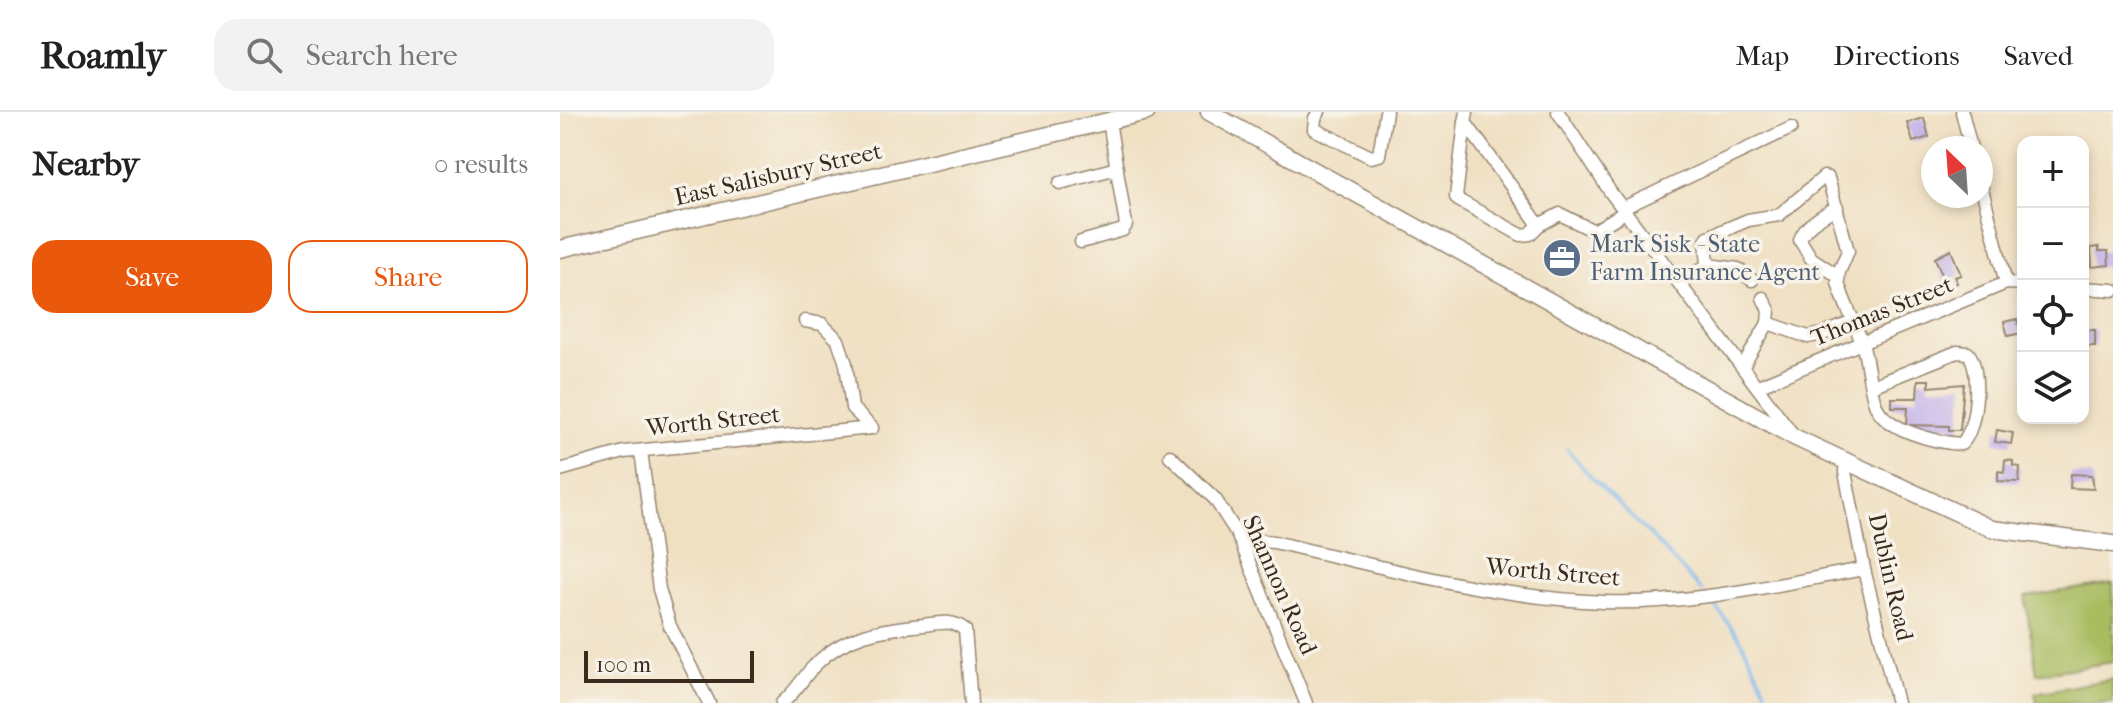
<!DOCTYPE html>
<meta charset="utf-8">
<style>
body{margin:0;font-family:"IM FELL French Canon",serif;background:#f2f2f2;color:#222}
.controls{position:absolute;right:24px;top:24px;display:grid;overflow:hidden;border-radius:16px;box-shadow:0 4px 12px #0003}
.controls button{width:72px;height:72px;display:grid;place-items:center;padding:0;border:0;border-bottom:2px solid #e0e0e0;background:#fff;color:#222;font:40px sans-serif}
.compass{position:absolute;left:1361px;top:24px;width:72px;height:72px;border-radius:50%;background:#fff;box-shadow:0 4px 12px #0003;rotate:335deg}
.scale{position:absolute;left:24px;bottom:20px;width:170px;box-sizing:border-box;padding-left:8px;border:4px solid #3b2a1e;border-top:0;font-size:22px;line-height:28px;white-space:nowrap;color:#3b2a1e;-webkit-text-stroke:6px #f7f3e8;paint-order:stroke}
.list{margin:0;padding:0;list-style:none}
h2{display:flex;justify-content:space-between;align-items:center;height:104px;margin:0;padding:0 32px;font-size:34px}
h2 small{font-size:26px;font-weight:400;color:#767676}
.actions{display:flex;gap:16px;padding:24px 32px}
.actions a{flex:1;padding:18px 0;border:2px solid #ea580c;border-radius:24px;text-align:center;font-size:28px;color:#ea580c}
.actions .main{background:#ea580c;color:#fff}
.icon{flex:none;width:44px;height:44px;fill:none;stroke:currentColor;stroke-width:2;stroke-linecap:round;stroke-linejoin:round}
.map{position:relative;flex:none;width:1553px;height:591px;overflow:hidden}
header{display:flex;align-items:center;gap:48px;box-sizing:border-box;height:112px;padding:0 40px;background:#fff;border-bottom:2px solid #e0e0e0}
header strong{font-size:38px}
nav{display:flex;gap:44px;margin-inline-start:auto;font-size:28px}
.search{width:560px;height:72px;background:#f2f2f2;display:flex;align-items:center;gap:20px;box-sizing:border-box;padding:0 28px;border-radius:24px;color:#767676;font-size:30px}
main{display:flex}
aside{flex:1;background:#fff}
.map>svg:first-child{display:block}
.green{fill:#a9bc60;stroke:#72733f;stroke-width:2}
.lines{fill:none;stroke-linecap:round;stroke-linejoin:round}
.stream{stroke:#7fbbf1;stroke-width:3}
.building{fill:#beaae9}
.minor-casing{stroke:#968570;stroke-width:15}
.major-casing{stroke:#968570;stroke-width:19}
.minor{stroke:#fff;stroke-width:12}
.major{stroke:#fff;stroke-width:16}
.labels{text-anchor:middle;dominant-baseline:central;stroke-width:7;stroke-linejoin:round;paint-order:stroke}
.street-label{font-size:24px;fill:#3b2a1e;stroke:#f7f3e8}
.service-label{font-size:24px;fill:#4e5e75;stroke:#f7f3e8;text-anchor:start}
</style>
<header>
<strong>Roamly</strong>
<div class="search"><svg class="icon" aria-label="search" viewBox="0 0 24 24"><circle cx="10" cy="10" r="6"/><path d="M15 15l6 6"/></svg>Search here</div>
<nav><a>Map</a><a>Directions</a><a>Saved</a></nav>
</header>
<main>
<aside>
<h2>Nearby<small>0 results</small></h2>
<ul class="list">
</ul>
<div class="actions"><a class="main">Save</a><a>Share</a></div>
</aside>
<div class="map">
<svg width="1553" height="591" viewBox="0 0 1553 591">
<rect width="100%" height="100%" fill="#f7f3e8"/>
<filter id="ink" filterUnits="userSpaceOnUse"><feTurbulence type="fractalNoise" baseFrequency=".0125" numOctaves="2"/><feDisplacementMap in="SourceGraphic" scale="16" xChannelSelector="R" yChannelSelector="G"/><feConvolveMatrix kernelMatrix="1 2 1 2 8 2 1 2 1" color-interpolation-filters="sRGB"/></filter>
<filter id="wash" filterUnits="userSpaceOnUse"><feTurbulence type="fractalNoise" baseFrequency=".006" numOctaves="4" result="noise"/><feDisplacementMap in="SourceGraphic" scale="32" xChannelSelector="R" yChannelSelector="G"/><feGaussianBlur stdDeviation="1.8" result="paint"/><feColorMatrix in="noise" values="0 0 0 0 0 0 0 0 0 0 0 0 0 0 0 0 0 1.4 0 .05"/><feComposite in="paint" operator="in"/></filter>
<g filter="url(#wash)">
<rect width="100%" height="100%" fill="#f0e0c2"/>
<g class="green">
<polygon points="1553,471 1553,550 1477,562 1465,485"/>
<polygon points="1553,567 1553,591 1477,591 1475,581"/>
</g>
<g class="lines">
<g class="stream">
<polyline points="1007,337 1031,365 1091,424 1142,479"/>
<polyline points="1150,487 1181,528 1212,591"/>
</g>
</g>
<g id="blocks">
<g class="building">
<polygon points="1364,6 1369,25 1353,30 1347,11"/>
<polygon points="1539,135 1539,139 1548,139 1549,153 1532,155 1531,136"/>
<polygon points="1391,138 1401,163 1395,165 1397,171 1387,175 1375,146"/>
<polygon points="1457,207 1461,221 1448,224 1444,210"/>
<rect x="1523" y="218" width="12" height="16"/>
<polygon points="1358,268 1369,268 1369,275 1404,272 1400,318 1389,318 1389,314 1347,313 1348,295 1332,295 1332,286 1357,286"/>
<polygon points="1437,318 1453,321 1451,332 1435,330"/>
<polygon points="1445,348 1453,349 1453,354 1460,355 1459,370 1438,369 1438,359 1444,360"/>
<polygon points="1511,362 1532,363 1534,377 1510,376"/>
</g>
</g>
</g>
<g filter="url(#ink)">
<use href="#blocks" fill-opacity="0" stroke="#968570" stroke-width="2"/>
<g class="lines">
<defs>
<g id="minor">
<polyline points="759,0 755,6 754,17 811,45 819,43 826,0"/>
<polyline points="907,0 905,10 979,113 1000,102 1034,119 1065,100"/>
<polyline points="998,0 1051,81 1234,324"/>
<polyline points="1402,0 1411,36"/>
<polyline points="905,10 896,85 898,88 961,123 970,122 979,113"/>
<polyline points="500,71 557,56"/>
<polyline points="1421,73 1446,171"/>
<path d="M1277 95C1263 104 1245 112 1240 128L1251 146 1278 164"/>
<polyline points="1063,96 1231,16"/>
<polyline points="521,130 563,118 566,113 549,9"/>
<polyline points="1148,153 1178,157 1192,168"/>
<path d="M1119 170 1148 153 1146 129 1148 125 1188 108 1219 103 1264 65 1268 66 1288 139 1279 160 1278 170C1284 193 1297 213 1303 235 1308 253 1309 273 1315 291 1323 318 1375 330 1401 332 1417 320 1422 256 1408 241L1397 240 1312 274"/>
<polyline points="1523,176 1553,178"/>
<polyline points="1203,186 1209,198 1208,211"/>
<polyline points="245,209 262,212 278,228 286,252 292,296 312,316"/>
<polyline points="1183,254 1208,211 1248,225 1263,222 1293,210"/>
<polyline points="1198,274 1446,171 1463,172"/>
<polyline points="81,339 99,477 110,514 149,591"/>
<polyline points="610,344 655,387 678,423 746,591"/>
<polyline points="1286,349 1285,360 1304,457 1337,591"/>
<polyline points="0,358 64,340 312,316"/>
<path d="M679 427 714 430C823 455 932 486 1044 490 1131 493 1219 472 1304 457"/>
<path d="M222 591C236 580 243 565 255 553 285 522 322 517 363 513 378 511 393 507 405 518L411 591"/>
</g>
<g id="major">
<polyline points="649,0 1236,326 1432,417 1553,432"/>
<polyline points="0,137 587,0"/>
</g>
</defs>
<use href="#minor" class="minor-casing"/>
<use href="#major" class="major-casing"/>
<use href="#minor" class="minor"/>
<use href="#major" class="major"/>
</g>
</g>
<defs>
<symbol id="office-disc" viewBox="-11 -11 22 22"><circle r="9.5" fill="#5c6f8a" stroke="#f7f3e8"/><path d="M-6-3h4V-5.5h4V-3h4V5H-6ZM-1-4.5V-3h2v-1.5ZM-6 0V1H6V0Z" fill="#fff"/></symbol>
</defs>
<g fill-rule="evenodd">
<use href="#office-disc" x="980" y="124" width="44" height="44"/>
</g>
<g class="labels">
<g class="street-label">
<text transform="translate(218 62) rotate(-13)">East Salisbury Street</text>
<text transform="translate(1322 199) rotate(-22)">Thomas Street</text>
<text transform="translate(153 309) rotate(-6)">Worth Street</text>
<text transform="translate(993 460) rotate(5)">Worth Street</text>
<text transform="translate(1331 465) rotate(77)">Dublin Road</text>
<text transform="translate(720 473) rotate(66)">Shannon Road</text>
</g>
<g class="service-label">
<text x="1030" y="132">Mark Sisk - State<tspan x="1030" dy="28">Farm Insurance Agent</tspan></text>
</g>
</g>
</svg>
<div class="controls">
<button>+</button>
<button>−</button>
<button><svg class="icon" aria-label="locate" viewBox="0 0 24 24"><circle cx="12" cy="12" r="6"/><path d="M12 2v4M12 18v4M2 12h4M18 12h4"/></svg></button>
<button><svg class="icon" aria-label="layers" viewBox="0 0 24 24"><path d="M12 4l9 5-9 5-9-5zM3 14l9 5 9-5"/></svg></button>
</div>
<svg class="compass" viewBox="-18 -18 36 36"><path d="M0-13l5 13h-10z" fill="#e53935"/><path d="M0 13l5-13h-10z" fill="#767676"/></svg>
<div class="scale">100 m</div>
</div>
</main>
